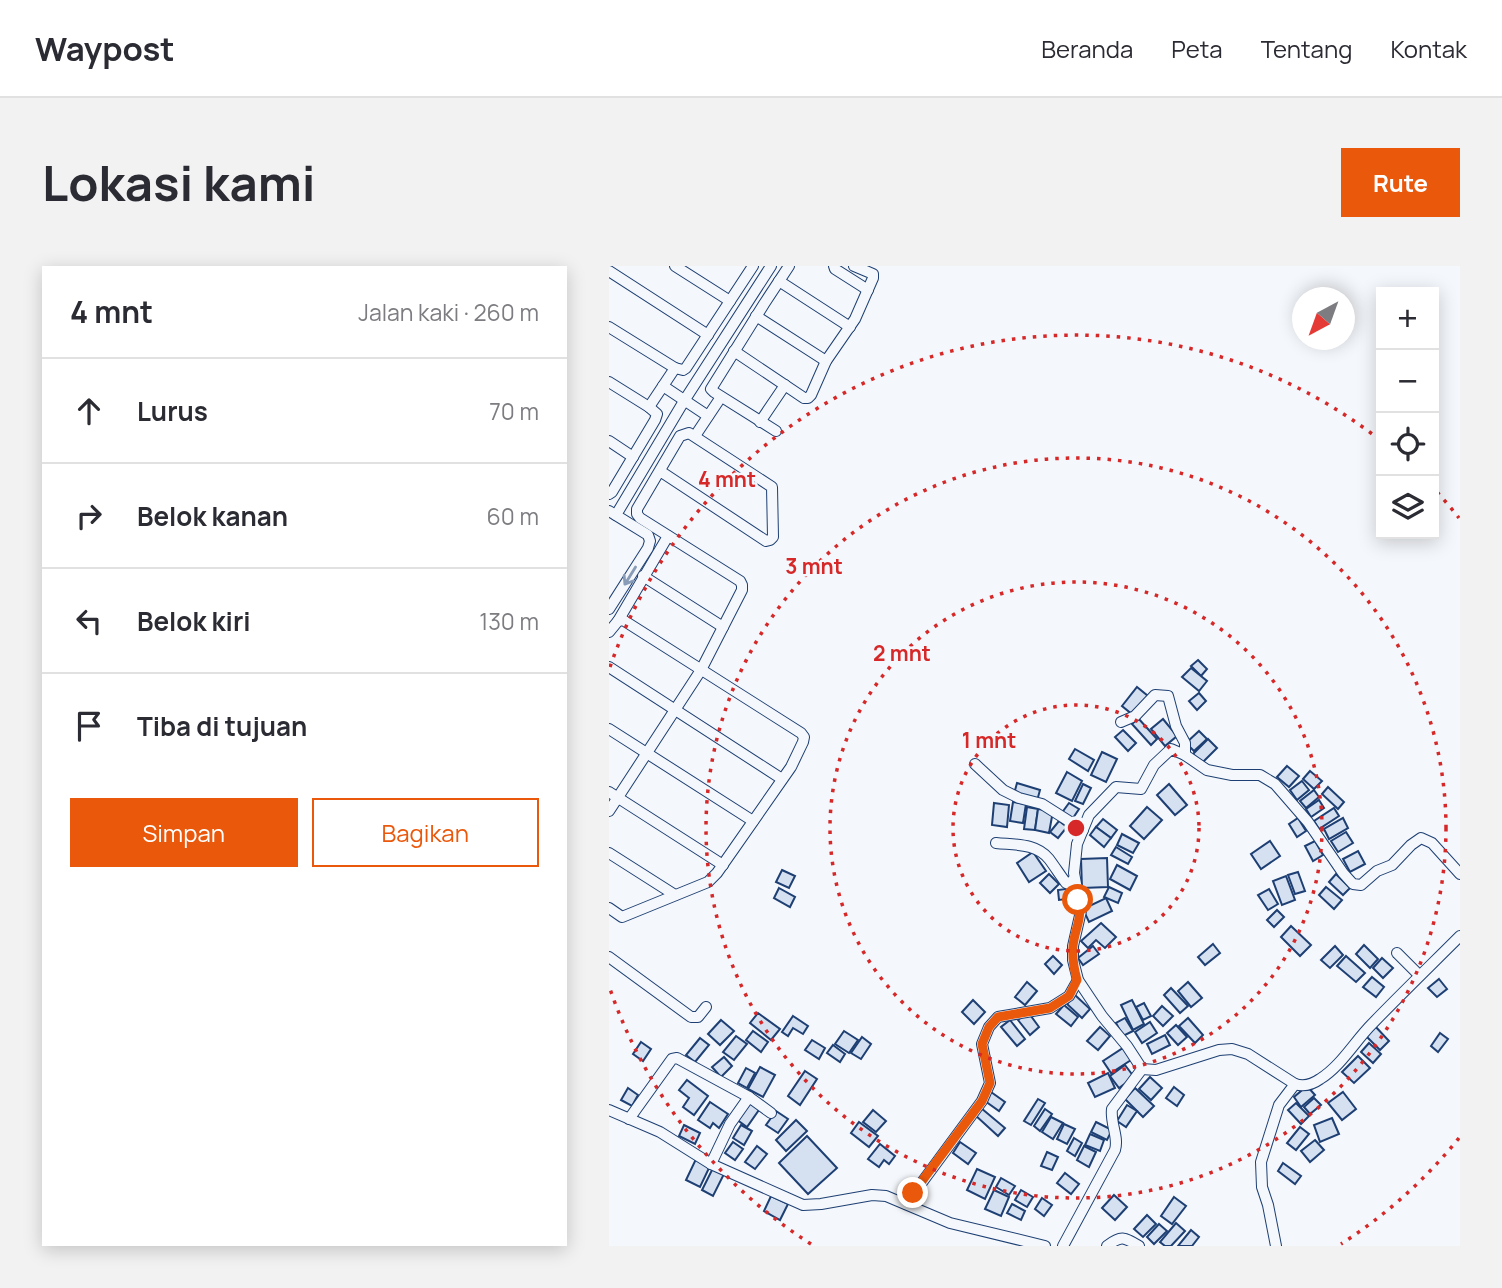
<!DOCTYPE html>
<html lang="id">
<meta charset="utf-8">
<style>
body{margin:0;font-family:Manrope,sans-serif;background:#f2f2f3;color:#2b2b33}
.controls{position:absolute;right:21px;top:21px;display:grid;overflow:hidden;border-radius:0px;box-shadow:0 4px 18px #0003}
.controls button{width:63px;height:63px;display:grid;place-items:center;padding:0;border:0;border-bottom:2px solid #e1e1e2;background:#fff;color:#2b2b33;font:35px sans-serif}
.compass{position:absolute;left:683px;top:21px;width:63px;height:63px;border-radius:50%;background:#fff;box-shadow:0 4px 18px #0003;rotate:221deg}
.stop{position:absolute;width:21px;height:21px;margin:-16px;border:5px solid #ea580c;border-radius:50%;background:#fff}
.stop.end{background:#ea580c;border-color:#fff;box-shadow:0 2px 7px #0008}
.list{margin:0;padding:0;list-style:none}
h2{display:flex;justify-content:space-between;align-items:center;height:91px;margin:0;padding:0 28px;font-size:30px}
h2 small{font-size:23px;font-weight:400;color:#7c7c81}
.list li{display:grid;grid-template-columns:46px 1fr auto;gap:21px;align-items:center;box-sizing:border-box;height:105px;padding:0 28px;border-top:2px solid #e1e1e2}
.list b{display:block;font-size:26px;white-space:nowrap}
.list em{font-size:23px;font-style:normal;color:#7c7c81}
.actions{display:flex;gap:14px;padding:21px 28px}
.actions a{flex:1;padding:16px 0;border:2px solid #ea580c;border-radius:0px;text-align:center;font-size:24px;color:#ea580c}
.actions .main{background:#ea580c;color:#fff}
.icon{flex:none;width:38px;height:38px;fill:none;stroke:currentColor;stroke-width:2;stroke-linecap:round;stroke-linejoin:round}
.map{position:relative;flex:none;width:851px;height:980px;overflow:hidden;border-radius:0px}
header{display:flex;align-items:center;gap:42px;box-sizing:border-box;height:98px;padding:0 35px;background:#fff;border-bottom:2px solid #e1e1e2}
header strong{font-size:33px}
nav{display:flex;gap:38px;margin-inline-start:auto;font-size:24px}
.intro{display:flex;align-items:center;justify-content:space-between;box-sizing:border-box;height:168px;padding:0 42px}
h1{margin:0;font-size:49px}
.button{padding:18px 32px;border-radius:0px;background:#ea580c;color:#fff;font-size:24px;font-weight:700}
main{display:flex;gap:42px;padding:0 42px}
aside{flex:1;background:#fff;border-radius:0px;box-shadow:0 4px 18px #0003}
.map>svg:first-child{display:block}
.building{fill:#d5e0f0;stroke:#1d3f73;stroke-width:2}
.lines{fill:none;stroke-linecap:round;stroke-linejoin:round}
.street-casing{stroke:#1d3f73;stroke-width:12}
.street{stroke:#f4f7fb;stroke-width:10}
.oneway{stroke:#889bb7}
.route{stroke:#ea580c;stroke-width:9}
.ring{fill:none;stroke:#d62828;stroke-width:3.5;stroke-dasharray:3.5 7}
.centre{fill:#d62828;stroke:#f4f7fb;stroke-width:3.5}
.ring-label{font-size:21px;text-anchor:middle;font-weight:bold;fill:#d62828;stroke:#f4f7fb;stroke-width:5;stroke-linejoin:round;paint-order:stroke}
</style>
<header>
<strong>Waypost</strong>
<nav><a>Beranda</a><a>Peta</a><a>Tentang</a><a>Kontak</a></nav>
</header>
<div class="intro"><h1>Lokasi kami</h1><a class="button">Rute</a></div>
<main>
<aside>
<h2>4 mnt<small>Jalan kaki · 260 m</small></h2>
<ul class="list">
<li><svg class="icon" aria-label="ahead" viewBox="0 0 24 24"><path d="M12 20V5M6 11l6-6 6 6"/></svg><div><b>Lurus</b></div><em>70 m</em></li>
<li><svg class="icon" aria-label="right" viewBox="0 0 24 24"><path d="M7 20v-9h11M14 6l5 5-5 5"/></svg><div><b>Belok kanan</b></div><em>60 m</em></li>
<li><svg class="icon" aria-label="left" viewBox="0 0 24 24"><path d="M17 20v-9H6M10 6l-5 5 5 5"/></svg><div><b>Belok kiri</b></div><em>130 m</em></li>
<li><svg class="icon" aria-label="arrive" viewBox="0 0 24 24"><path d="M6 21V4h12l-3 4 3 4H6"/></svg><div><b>Tiba di tujuan</b></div></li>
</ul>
<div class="actions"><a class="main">Simpan</a><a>Bagikan</a></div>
</aside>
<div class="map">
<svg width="851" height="980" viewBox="0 0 851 980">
<rect width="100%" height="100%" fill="#f4f7fb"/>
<g class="building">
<polygon points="589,394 598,403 592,410 582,400"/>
<polygon points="582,402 598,415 590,425 573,411"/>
<polygon points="528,421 539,430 524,449 513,440"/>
<polygon points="590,427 597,435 588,444 580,435"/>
<polygon points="529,452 548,473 542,479 523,458"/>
<polygon points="554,453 568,470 556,480 542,463"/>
<polygon points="514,464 527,477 519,485 506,471"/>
<polygon points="590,465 598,473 585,485 577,477"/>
<polygon points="599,473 608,482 593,497 584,488"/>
<polygon points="466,483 485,494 479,505 460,493"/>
<polygon points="493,486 508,493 497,516 482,509"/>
<polygon points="678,500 690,510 680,521 668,511"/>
<polygon points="701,505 713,515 705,523 694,513"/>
<polygon points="458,506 473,515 463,535 447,527"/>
<polygon points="693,515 700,524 688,534 681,524"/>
<polygon points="408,517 431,524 428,535 405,528"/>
<polygon points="474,518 482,522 474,538 466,535"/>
<polygon points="560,518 578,539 566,549 548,529"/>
<polygon points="719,521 735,536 729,543 713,528"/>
<polygon points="705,524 710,531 697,542 691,535"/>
<polygon points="710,534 715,542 702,551 697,543"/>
<polygon points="404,536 417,538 414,557 401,555"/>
<polygon points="385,537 400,539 398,561 383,559"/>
<polygon points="460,537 470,543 462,555 452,548"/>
<polygon points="418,541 429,543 426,564 415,563"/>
<polygon points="538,541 553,554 535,573 521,560"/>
<polygon points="725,542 730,550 710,563 705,555"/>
<polygon points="429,543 444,545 440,567 426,564"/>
<polygon points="689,552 697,565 688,571 680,558"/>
<polygon points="734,552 739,562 720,573 715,563"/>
<polygon points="494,553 508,564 502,572 487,561"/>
<polygon points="450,555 458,561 449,572 441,566"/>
<polygon points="487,561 502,572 495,581 481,569"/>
<polygon points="737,566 744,577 729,586 722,575"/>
<polygon points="513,568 530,577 524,587 508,579"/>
<polygon points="661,575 671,590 652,603 642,588"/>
<polygon points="706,575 714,589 704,595 696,580"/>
<polygon points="507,581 523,591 519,598 502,589"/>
<polygon points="749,585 756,598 741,606 734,593"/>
<polygon points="424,586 437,605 420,616 408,597"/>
<polygon points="498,592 499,621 473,622 472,593"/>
<polygon points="508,599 528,610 521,624 501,613"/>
<polygon points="173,604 186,610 180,622 167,616"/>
<polygon points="689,606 696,625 686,628 679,609"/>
<polygon points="440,608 450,618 441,627 431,617"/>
<polygon points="727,608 741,622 734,629 720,616"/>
<polygon points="677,610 686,634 673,639 664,615"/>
<polygon points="500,621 513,627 509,637 495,631"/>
<polygon points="717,621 733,634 725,643 710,629"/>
<polygon points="170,622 186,631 181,641 165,632"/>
<polygon points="464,622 466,632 450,634 449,624"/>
<polygon points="660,623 669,638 659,644 649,629"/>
<polygon points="497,632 503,645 480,656 474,643"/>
<polygon points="668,644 675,651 665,661 658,654"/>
<polygon points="492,657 507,671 496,682 487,674 479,682 472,675"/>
<polygon points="682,660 702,679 691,690 672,671"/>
<polygon points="604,678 611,687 596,699 589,691"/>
<polygon points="755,679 769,693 761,702 747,688"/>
<polygon points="484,680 490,688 474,699 469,692"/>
<polygon points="726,680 734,689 721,702 712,694"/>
<polygon points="444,690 453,699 445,708 436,698"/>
<polygon points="737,690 756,707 747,716 728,700"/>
<polygon points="773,692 784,702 774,712 764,702"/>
<polygon points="763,711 775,721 767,731 754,721"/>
<polygon points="830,713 838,723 828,731 819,722"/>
<polygon points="418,716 428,725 416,739 406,731"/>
<polygon points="579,716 593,732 582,741 569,725"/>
<polygon points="562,722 579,740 571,747 555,729"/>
<polygon points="466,729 481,743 473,752 458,738"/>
<polygon points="364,734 376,746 365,758 353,746"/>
<polygon points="523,734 535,758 524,764 512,739"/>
<polygon points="535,737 542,750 534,754 527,741"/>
<polygon points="455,739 469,751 462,760 447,748"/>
<polygon points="553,740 564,750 554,760 544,750"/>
<polygon points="419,746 430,761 421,769 409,754"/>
<polygon points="149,747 171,763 162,774 141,757"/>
<polygon points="184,750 199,760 194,768 184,762 179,770 173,766"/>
<polygon points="516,752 524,765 514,770 507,757"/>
<polygon points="579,752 594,769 586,777 570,760"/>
<polygon points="112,754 125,765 111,779 99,768"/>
<polygon points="401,754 416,773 408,780 392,761"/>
<polygon points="541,756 548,767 533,777 526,766"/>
<polygon points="567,759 578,771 569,779 558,767"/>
<polygon points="765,759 780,775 771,784 755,768"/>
<polygon points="491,761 501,770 489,784 478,775"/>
<polygon points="144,765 159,776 152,786 137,774"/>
<polygon points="235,765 249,774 240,787 226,778"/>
<polygon points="831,767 839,773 829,786 822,780"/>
<polygon points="556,769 561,779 543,788 538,778"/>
<polygon points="127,770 138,778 125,794 114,786"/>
<polygon points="253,771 262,778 252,793 242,787"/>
<polygon points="91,772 100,779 86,796 77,789"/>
<polygon points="203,774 216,782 210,793 196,784"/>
<polygon points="32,776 42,783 34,795 24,788"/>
<polygon points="760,777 772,788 764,797 752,786"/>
<polygon points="224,779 236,788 231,796 218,787"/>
<polygon points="514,782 522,794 502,807 494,795"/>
<polygon points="749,790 761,802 745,817 733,806"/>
<polygon points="115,791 123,800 112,811 103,801"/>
<polygon points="516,799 525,811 510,822 501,810"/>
<polygon points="151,801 166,809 154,831 139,823"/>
<polygon points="137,802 146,807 138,822 129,817"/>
<polygon points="196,805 208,813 191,839 179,830"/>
<polygon points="499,807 506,822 486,831 479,817"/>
<polygon points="541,811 553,822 542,834 530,823"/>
<polygon points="78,814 99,830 85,849 74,841 80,832 70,824"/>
<polygon points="698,820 706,829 692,841 685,831"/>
<polygon points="565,821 575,829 568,840 557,832"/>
<polygon points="19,822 29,829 23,840 12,834"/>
<polygon points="526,822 545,840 534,851 516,833"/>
<polygon points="382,826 396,836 390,845 376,835"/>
<polygon points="734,826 747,843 733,854 719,837"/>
<polygon points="705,832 712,839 701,848 695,841"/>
<polygon points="141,833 152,841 138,861 127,853"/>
<polygon points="429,833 436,837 422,859 415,855"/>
<polygon points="101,836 119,848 110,862 104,857 101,862 89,854"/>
<polygon points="687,837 700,850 692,858 679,844"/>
<polygon points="518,839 528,845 517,861 508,855"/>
<polygon points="372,842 396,862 389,870 366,849"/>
<polygon points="436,843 443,848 431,865 425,860"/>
<polygon points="264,844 277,855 267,866 254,856"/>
<polygon points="167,845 179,853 169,867 157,859"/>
<polygon points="442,851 454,857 444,873 433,866"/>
<polygon points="723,852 730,868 711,876 705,859"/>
<polygon points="187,854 198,865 177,885 167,874"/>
<polygon points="250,856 269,870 260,881 242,867"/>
<polygon points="487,856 503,864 498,874 482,866"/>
<polygon points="455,858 466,863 458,878 448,873"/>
<polygon points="75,859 91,867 86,878 70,870"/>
<polygon points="132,859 143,865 135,879 124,872"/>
<polygon points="691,861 700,868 687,884 678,877"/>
<polygon points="481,868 495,874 491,885 476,879"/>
<polygon points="198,870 228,902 199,928 170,897"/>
<polygon points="465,872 473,877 466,890 458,885"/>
<polygon points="706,874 715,884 701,896 692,885"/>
<polygon points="124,876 134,883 126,894 116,887"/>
<polygon points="351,876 367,887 359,898 344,887"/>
<polygon points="271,878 286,890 280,898 275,894 270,901 259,893"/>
<polygon points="148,880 158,888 146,903 136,896"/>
<polygon points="475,880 487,886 480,901 468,894"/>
<polygon points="438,886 449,891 443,904 432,900"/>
<polygon points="87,893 101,900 91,921 77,914"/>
<polygon points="674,897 692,910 686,918 669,905"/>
<polygon points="105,900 116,906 104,930 93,924"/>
<polygon points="368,903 386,911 376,933 358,924"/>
<polygon points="456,907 470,918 462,928 448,917"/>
<polygon points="392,912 406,920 400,929 387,921"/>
<polygon points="385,924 400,931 392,950 376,943"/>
<polygon points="412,924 424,931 418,941 406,934"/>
<polygon points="505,929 518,941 506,954 493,942"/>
<polygon points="162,930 179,938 171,954 155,945"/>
<polygon points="565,931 577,940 563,958 552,950"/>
<polygon points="433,932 443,939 435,950 426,943"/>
<polygon points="403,938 416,945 412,954 398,947"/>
<polygon points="538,949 547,958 534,971 525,963"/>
<polygon points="567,957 576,965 562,980 556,980 551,976"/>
<polygon points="550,958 558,965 545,978 538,971"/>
<polygon points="582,964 590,971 583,980 569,980"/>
</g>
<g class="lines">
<defs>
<g id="street">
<polyline points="66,0 121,35"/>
<polyline points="225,0 226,3 259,24"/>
<polyline points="0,5 99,69"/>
<polyline points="170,15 241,61"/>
<polyline points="147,50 217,95"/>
<polyline points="0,61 66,102 74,104 77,102 144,0"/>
<polyline points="125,85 195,132 199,132 202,129 217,95 246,53 264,12 264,8 245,0"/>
<polyline points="0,116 40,141 48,148 46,154 3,226 0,228"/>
<polyline points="54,120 99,150"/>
<polyline points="40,141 66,102"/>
<polyline points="151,156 176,119"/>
<polyline points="167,165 105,126 102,123 155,38 180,0"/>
<polyline points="86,170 112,131"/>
<polyline points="0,175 24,191"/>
<polyline points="0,245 39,269 41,275 39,282 0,343"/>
<polyline points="7,249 75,135 162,0"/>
<polyline points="34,310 114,361"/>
<polyline points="9,355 59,270"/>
<polyline points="0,366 9,355 14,354 192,467 195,471 194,476 182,501 108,607 99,616 13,651 0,642"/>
<polyline points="0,401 173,513"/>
<polyline points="512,456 526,450 546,429 559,430 567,460 576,477 576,489"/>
<polyline points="0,463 144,555"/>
<polyline points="366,498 394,524 410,532 433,538 474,564"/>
<polyline points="0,526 114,599"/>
<polyline points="0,545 92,404 133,324 133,319 131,315 31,252 28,248 28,243 71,170 80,167 163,221 164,271 161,274 157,275 51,205"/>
<path d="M387 577C406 579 427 577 440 593 446 601 451 609 457 617L460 618 465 613"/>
<polyline points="0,587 66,629"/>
<polyline points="788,687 810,709"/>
<polyline points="0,691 82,751 89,751 97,741"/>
<polyline points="533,803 518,780 493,750 469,714 464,694 464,680 472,645 465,607 468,578 480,549 507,521 532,523 545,499 562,483 576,489 598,504 623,509 651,509 666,518 699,556 734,607 744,618 752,619 768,605 783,599 802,579 812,572 823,577 851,608"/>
<path d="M533 803 547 804 610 784 623 783 639 788 686 818C695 821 704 818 711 813 732 800 746 775 763 758 792 728 822 699 851 670"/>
<polyline points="0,844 51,866 102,898 194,939 212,938 263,929 277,930 341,957 436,980"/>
<polyline points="20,853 63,793 68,792 140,831"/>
<polyline points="102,898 121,858 140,831 162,847"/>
<polyline points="297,938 373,835 381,817 373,778 380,761 389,751 441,742 460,730 469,714"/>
<path d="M454 980 506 884C510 871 501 857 503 843L533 803"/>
<path d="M498 980C512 969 515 971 530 980"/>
<polyline points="667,980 659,939 653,921 652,896 670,839 686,818"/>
</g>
</defs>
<use href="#street" class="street-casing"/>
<use href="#street" class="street"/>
</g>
<defs><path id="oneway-shaft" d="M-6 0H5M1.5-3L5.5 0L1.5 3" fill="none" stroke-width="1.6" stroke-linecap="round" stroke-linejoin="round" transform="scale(1.75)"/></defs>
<use class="oneway" href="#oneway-shaft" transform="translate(21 310) rotate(122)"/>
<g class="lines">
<path class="route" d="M304 927 373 835 381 817 373 778 380 761 389 751 441 742 460 730 468 714C465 703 463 692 464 680 466 661 474 653 469 634"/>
</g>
<g class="ring">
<circle cx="467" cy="562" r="123"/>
<circle cx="467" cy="562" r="246"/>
<circle cx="467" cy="562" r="370"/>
<path d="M850 872A493 493 0 0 1 732 978M202 978A493 493 0 0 1 1 723M1 401A493 493 0 0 1 771 174M828 226A493 493 0 0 1 850 252"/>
</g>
<circle cx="467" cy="562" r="10" class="centre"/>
<g class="ring-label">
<text x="118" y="221">4 mnt</text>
<text x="205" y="308">3 mnt</text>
<text x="293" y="395">2 mnt</text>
<text x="380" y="482">1 mnt</text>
</g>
</svg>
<div class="controls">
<button>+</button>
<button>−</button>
<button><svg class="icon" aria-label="locate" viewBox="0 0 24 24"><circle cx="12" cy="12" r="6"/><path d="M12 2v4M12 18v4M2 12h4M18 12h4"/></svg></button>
<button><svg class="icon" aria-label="layers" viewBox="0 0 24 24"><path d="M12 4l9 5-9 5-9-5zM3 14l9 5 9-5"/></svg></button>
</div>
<svg class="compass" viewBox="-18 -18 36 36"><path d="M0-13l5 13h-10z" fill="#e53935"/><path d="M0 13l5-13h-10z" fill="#7c7c81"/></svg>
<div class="stop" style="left:469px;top:634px"></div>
<div class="stop end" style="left:304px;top:927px"></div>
</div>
</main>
